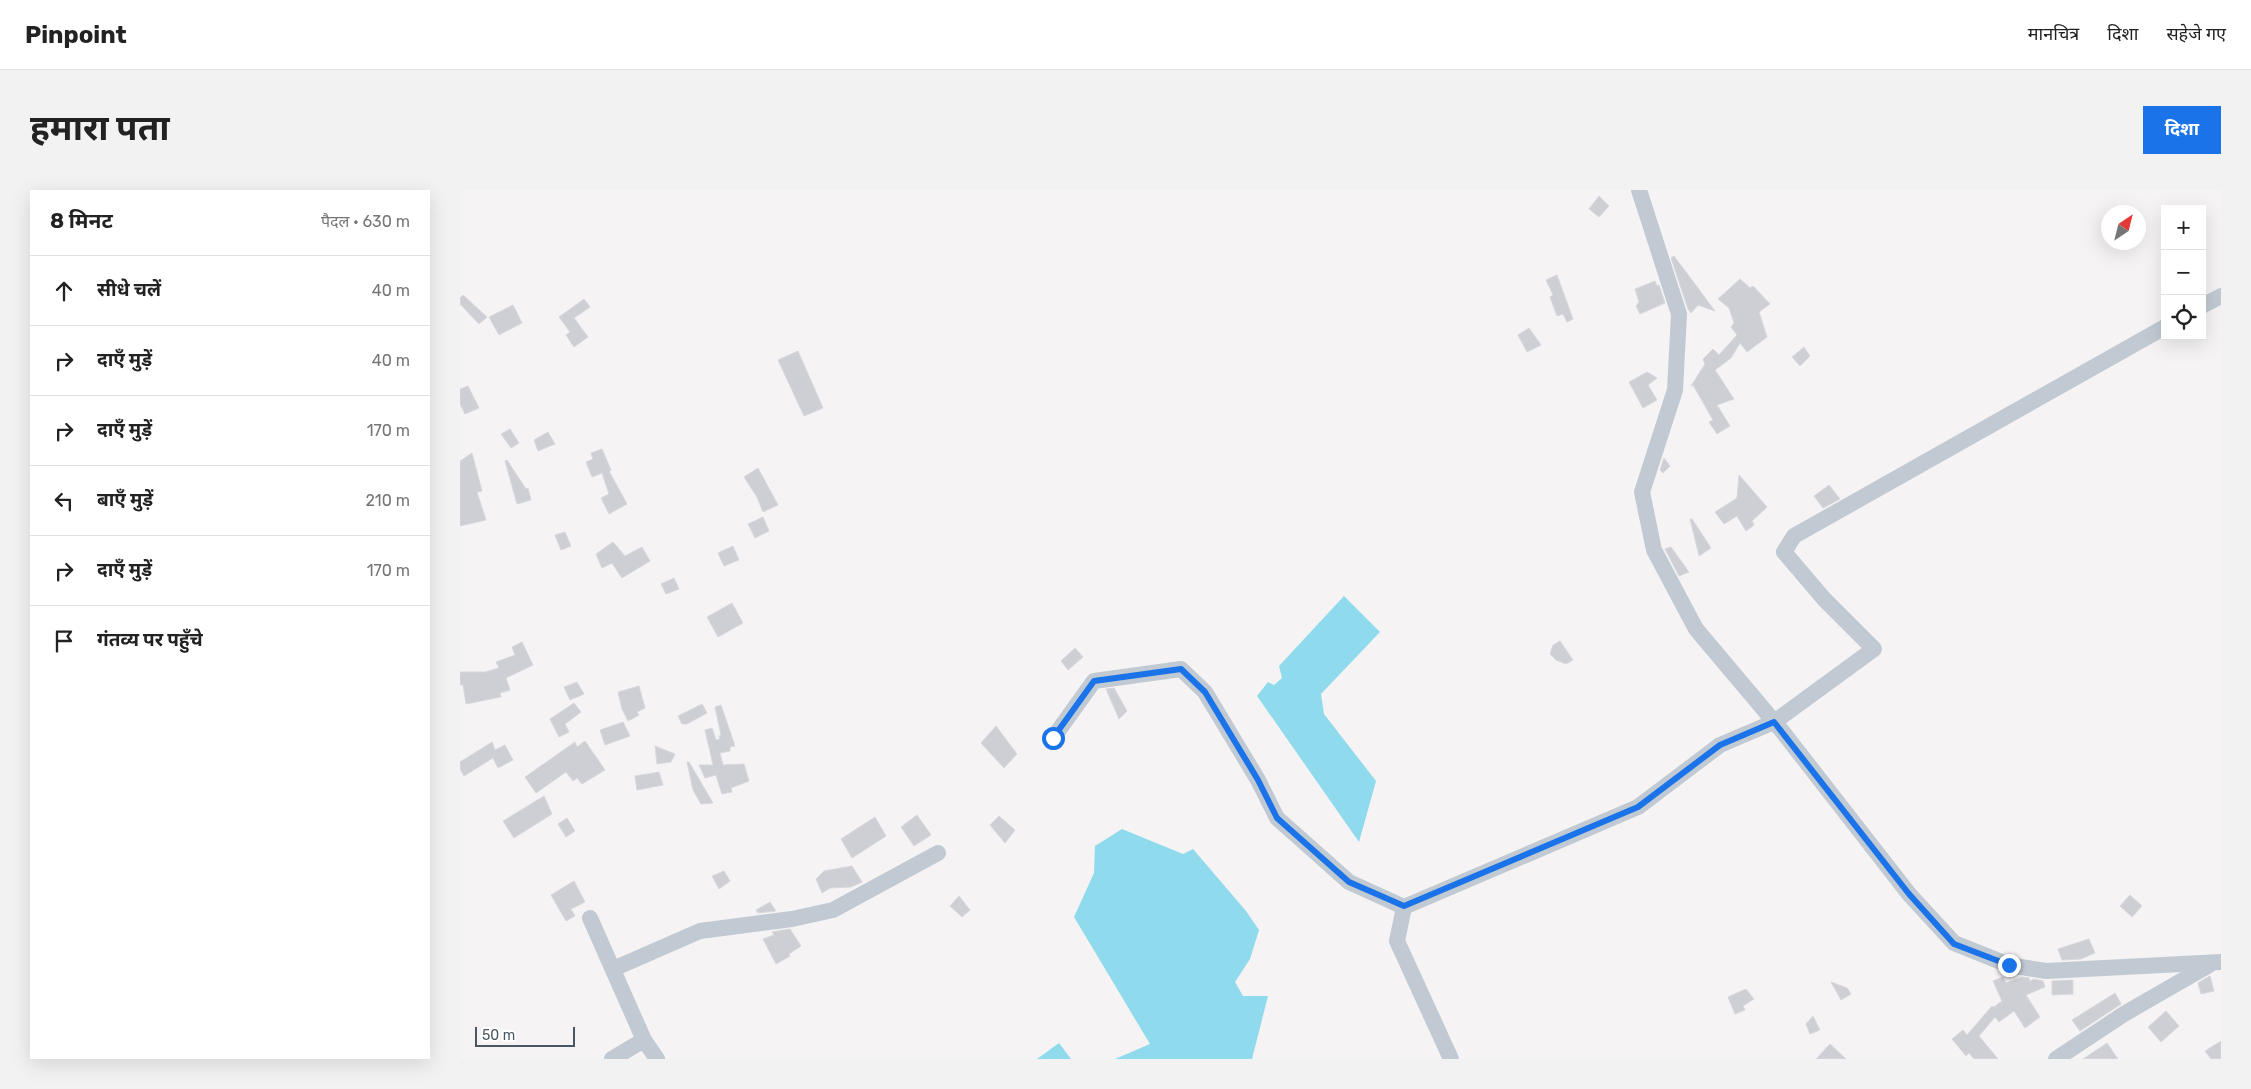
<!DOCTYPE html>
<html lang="hi">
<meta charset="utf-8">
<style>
body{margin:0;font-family:Rubik,"Noto Sans Devanagari",sans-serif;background:#f2f2f2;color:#222}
.controls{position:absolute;right:15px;top:15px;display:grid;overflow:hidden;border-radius:0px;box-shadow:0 5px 20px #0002}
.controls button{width:45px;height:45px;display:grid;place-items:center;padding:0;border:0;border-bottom:1px solid #e0e0e0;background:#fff;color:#222;font:25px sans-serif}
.compass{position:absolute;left:1641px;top:15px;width:45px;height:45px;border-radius:50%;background:#fff;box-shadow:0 5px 20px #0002;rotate:35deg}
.scale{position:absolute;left:15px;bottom:12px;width:100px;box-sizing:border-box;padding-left:5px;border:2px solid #4a5661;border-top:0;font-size:14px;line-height:18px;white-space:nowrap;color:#4a5661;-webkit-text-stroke:4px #fff;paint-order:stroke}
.stop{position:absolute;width:15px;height:15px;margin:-11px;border:4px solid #1a73e8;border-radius:50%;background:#fff}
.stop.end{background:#1a73e8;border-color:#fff;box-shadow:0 1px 5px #0008}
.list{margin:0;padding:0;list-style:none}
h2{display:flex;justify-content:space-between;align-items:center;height:65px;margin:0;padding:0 20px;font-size:21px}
h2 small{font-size:16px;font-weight:400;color:#767676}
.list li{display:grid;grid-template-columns:32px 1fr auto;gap:15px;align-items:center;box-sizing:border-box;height:70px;padding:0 20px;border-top:1px solid #e0e0e0}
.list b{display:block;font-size:19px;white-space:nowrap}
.list em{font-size:16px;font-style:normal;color:#767676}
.icon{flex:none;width:28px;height:28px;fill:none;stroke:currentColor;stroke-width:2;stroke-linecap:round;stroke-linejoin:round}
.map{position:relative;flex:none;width:1761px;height:869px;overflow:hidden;border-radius:0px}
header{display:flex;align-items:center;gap:30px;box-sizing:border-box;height:70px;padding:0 25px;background:#fff;border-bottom:1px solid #e0e0e0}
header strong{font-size:24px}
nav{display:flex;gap:28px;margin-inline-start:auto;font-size:18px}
.intro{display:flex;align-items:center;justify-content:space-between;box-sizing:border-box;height:120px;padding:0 30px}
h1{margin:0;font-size:35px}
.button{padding:12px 22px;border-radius:0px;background:#1a73e8;color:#fff;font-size:18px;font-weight:700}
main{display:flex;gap:30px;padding:0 30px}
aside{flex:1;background:#fff;border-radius:0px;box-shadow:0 5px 20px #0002}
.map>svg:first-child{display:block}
.water{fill:#90daee}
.building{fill:#cdcfd5;stroke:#d7d9de}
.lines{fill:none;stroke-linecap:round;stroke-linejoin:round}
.street{stroke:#c1cad2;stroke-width:16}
.route{stroke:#1a73e8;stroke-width:6}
</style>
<header>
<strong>Pinpoint</strong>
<nav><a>मानचित्र</a><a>दिशा</a><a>सहेजे गए</a></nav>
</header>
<div class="intro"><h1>हमारा पता</h1><a class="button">दिशा</a></div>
<main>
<aside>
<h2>8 मिनट<small>पैदल · 630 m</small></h2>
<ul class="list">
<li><svg class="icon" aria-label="ahead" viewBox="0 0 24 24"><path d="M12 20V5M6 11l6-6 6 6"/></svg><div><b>सीधे चलें</b></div><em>40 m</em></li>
<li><svg class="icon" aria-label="right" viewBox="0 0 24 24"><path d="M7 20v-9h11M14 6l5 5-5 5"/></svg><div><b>दाएँ मुड़ें</b></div><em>40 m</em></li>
<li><svg class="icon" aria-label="right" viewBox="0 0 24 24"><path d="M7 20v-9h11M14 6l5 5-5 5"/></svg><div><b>दाएँ मुड़ें</b></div><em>170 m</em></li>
<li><svg class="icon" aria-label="left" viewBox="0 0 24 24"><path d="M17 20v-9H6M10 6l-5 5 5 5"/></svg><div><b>बाएँ मुड़ें</b></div><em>210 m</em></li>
<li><svg class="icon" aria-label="right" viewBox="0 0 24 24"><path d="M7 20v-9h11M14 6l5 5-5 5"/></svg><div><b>दाएँ मुड़ें</b></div><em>170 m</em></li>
<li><svg class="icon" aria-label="arrive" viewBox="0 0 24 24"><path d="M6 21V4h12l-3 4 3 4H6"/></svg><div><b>गंतव्य पर पहुँचे</b></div></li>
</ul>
</aside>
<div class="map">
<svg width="1761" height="869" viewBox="0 0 1761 869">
<rect width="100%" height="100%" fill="#f5f3f3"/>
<g class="water">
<polygon points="884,406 920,442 861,504 864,524 916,591 899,652 797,506 808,492 814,495 822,488 819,476"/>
<polygon points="662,639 723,664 733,659 786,721 799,740 790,769 775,792 783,806 808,806 792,869 655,869 690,854 614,727 634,683 635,656"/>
<polygon points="599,853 611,869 577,869"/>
</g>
<g class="building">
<polygon points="1139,6 1149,16 1139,27 1129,19"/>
<polygon points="1214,66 1255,121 1238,115 1231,123 1228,119 1211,68"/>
<polygon points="1097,85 1113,129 1107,132 1103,124 1097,126 1090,107 1093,105 1086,90"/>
<polygon points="1280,89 1290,98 1293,96 1310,114 1299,122 1307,147 1287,162 1280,153 1271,168 1255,180 1274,209 1257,215 1270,236 1257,244 1249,232 1253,230 1233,195 1231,196 1245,174 1243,169 1253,159 1259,165 1277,145 1271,137 1274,133 1269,118 1258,109"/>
<polygon points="1195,91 1197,96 1199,95 1205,113 1180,124 1176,116 1179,112 1175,99"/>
<polygon points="3,105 27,127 19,134 0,114 0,108"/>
<polygon points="124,109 130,117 114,128 128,147 114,157 106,145 110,142 99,127"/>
<polygon points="53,115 62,133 39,145 29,127"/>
<polygon points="1069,138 1081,155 1067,162 1058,145"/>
<polygon points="1344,157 1350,166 1340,176 1332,167"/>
<polygon points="338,161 363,218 344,226 318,170"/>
<polygon points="1187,182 1197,188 1188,195 1197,210 1183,218 1169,192"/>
<polygon points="8,196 19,218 5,224 0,214 0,199"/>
<polygon points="50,239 59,253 51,258 41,244"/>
<polygon points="88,242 95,254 78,261 74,250"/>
<polygon points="142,259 151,280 149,281 167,314 149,324 141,308 149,304 142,283 132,287 126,272 133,269 131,263"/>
<polygon points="12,263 22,301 17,302 26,330 0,336 0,271"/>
<polygon points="1204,268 1210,276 1203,283 1200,280"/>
<polygon points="47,270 66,299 68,298 71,310 57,314 45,271"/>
<polygon points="298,278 318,315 303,322 297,307 284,287"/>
<polygon points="1279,285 1307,317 1292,331 1294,335 1286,341 1277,326 1264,334 1255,322 1277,308"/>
<polygon points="1369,295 1380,309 1363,318 1354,306"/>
<polygon points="303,327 309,341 295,348 288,334"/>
<polygon points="1230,329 1232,329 1251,358 1239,366"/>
<polygon points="105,342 111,356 101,360 95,345"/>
<polygon points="153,352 165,366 182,357 190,371 162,388 152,373 142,378 136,364"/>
<polygon points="273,356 279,370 264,376 258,363"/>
<polygon points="1211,357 1229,382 1219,386 1205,359"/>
<polygon points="214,388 219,399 206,404 201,394"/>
<polygon points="272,413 283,433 258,447 247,427"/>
<polygon points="1100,451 1113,470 1106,474 1096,470 1090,464 1093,455"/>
<polygon points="62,452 73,475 46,488 50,500 40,503 41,507 6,514 3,495 0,495 0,482 25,482 39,478 36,472 55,465 52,457"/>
<polygon points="615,458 623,467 608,480 601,471"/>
<polygon points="117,492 124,504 110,510 104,497"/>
<polygon points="179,496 185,518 177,522 179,525 168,531 162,519 158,502"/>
<polygon points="654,498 667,521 659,529 646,499"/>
<polygon points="114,513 121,522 105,534 109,542 99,547 90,529"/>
<polygon points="242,514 247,523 227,534 222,534 218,526"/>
<polygon points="261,515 275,556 270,557 270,561 260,563 263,575 284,574 289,591 271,598 272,602 262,604 256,585 245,588 239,575 253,575 245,540 252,538 256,550 260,549 259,546 261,545 255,517"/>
<polygon points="163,532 170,546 145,555 140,540"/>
<polygon points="536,536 557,564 544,578 521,553"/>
<polygon points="125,551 145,580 122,594 117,588 113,591 106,582 76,603 65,587 115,552 117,557"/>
<polygon points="32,552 35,560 45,555 53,570 38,578 33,568 4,586 0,579 0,572"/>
<polygon points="195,556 215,564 211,572 197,574"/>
<polygon points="227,572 229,572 253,613 241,614 233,600"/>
<polygon points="199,582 203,595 177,600 175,586"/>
<polygon points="84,606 92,624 54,648 43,631"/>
<polygon points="457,625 471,645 454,656 441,637"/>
<polygon points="539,626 555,640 545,653 530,635"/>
<polygon points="415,627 426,646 392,668 381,649"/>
<polygon points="107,628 115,641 106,647 98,634"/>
<polygon points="392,676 402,692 391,697 370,698 362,703 356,689 364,681"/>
<polygon points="264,681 270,691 259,699 252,686"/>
<polygon points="114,691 125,712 111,719 115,726 106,731 91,705"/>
<polygon points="1670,705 1682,716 1672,727 1660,716"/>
<polygon points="499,706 510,720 502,727 490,716"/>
<polygon points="310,712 316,721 298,723 296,720"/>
<polygon points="330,739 341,756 329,764 330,766 316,774 303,749 314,745 312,742"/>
<polygon points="1629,749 1635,763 1621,769 1602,770 1598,759"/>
<polygon points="1750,786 1754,801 1741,804 1738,793"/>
<polygon points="1543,787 1546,793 1562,787 1569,788 1570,791 1574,789 1583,791 1585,797 1566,805 1580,827 1565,838 1554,821 1539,832 1535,827 1519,846 1538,869 1514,869 1509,863 1506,866 1492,849 1503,840 1507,845 1532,816 1534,817 1542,811 1533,791"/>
<polygon points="1613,790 1613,804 1592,805 1592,791"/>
<polygon points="1371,792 1387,798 1391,804 1381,810"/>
<polygon points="1286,799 1294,809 1283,816 1285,820 1275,824 1268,807"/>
<polygon points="1655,803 1661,814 1620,841 1612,830"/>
<polygon points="1706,821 1719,836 1701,852 1688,837"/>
<polygon points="1353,826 1360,840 1350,844 1346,834"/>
<polygon points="1761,851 1761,869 1751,869 1745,861"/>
<polygon points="1647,853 1658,869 1623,869"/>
<polygon points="1370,854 1386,869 1356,869"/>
</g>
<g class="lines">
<g class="street">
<polyline points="1179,0 1219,124 1215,200 1182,302 1194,360 1236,439 1322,541 1449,704 1494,753 1549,775 1586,781 1761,772"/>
<polyline points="1742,116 1761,106"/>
<polyline points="593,548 634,491 721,479 745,502 798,590 817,628 889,692 944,717 1178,617 1260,555 1314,532 1414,459 1364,409 1324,362 1334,346 1705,137"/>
<polyline points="944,717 937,751 991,869"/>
<polyline points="130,728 184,850 197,869"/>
<polyline points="153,779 240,741 332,729 373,720 478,663"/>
<polyline points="152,869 184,850"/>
<polyline points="1596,869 1664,824 1749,775"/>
</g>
</g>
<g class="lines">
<polyline class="route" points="593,548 634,491 721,479 745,502 798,590 817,628 889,692 944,716 1178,617 1260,555 1314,532 1449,704 1494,754 1549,775"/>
</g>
</svg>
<div class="controls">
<button>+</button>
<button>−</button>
<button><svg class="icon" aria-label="locate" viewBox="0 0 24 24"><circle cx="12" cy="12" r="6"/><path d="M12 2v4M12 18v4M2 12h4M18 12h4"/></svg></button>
</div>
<svg class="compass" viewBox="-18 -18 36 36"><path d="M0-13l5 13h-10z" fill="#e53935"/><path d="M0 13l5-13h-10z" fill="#767676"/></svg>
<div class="scale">50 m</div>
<div class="stop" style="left:593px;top:548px"></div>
<div class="stop end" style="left:1549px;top:775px"></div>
</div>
</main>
